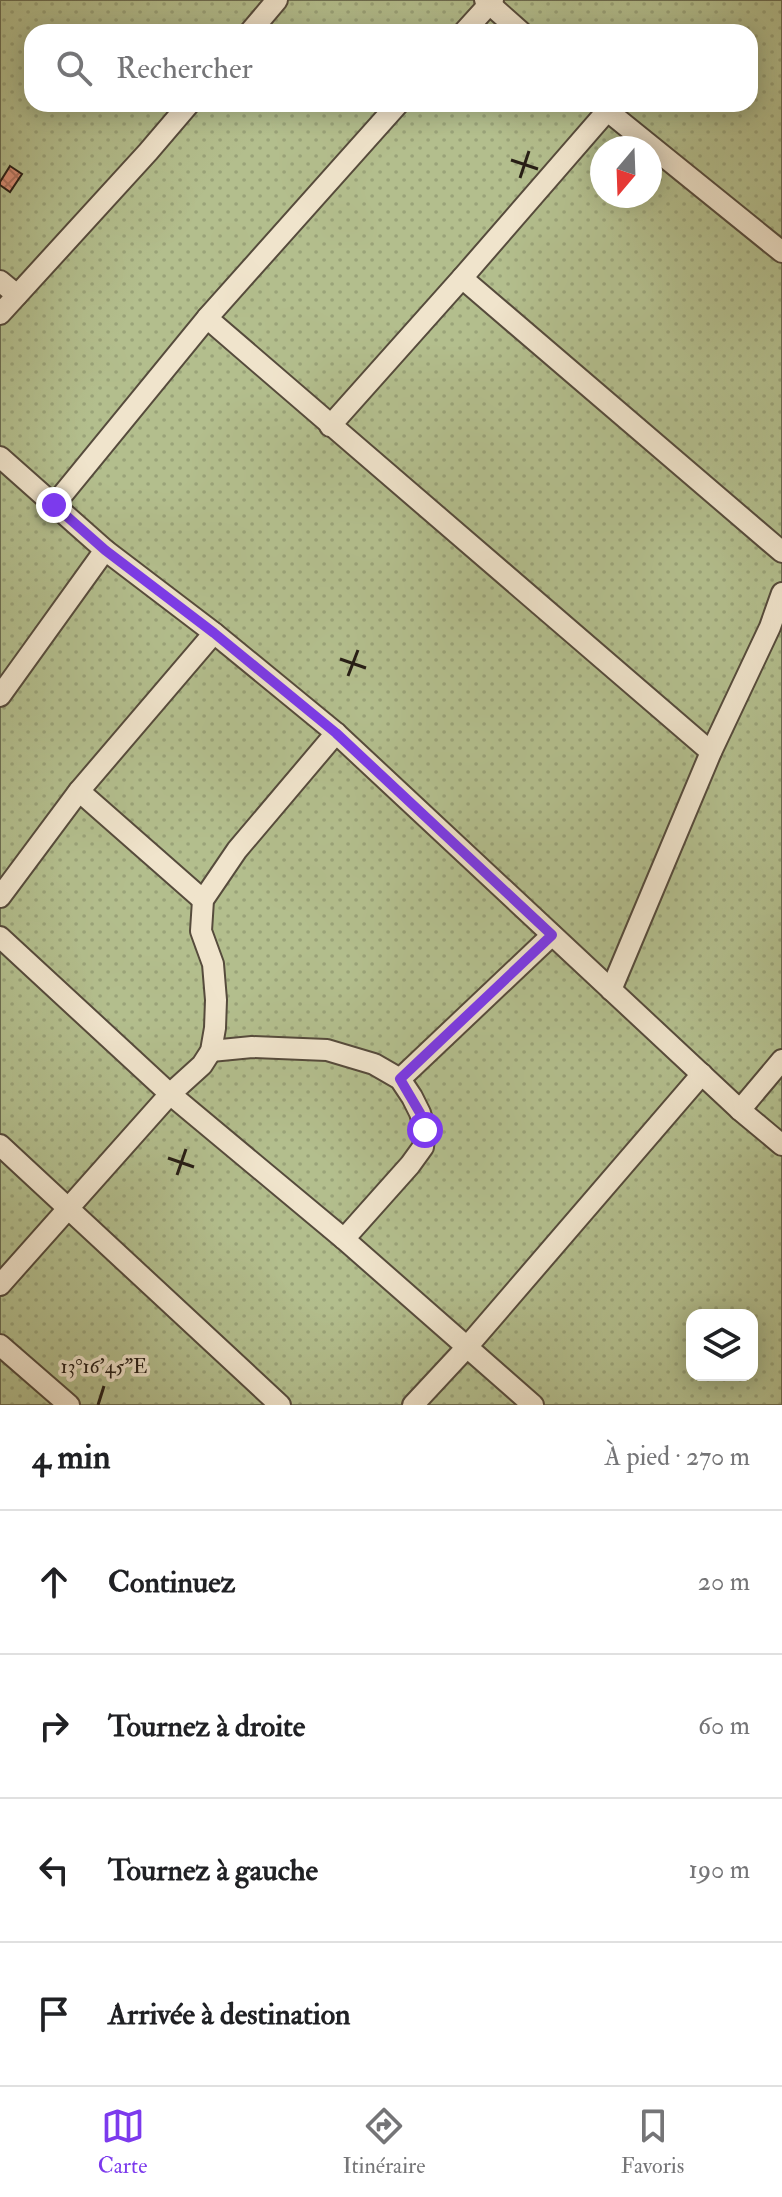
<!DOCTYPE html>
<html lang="fr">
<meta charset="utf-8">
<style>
body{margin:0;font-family:"IM FELL Double Pica",serif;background:#f6f6f6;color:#202124}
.controls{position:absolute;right:24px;bottom:24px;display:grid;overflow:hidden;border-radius:16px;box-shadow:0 4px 20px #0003}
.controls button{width:72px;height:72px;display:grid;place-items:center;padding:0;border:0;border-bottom:2px solid #e0e0e0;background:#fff;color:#202124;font:40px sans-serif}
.compass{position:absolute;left:590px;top:136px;width:72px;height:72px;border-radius:50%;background:#fff;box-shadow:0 4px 20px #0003;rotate:199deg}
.stop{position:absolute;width:24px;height:24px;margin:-18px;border:6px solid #7c3aed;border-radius:50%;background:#fff}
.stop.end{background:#7c3aed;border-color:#fff;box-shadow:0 2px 8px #0008}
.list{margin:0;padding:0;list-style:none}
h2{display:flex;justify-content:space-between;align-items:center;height:104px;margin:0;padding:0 32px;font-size:34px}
h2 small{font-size:26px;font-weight:400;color:#757577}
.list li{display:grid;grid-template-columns:52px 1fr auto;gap:24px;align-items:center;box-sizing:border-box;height:144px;padding:0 32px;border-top:2px solid #e0e0e0}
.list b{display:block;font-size:30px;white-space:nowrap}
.list em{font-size:26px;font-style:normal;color:#757577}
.icon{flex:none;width:44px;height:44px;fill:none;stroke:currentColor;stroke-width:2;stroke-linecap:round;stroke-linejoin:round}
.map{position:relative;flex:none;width:782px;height:1405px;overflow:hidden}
.search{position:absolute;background:#fff;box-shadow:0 4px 20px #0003;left:24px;right:24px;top:24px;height:88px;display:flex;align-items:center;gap:20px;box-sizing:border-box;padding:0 28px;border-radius:24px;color:#757577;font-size:30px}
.sheet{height:680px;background:#fff}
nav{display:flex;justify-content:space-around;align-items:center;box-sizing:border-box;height:112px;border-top:2px solid #e0e0e0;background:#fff;font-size:22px;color:#757577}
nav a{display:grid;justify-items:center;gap:4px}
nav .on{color:#7c3aed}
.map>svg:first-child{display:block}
.grass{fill:url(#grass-dots);stroke:#6c6e51;stroke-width:2;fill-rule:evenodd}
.building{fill:url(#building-cross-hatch);stroke:#261d15;stroke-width:2}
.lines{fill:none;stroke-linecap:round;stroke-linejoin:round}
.street-casing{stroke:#564b3c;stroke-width:24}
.street{stroke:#f0e4cc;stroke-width:20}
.route{stroke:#7c3aed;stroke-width:10}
.ticks{fill:none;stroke:#261d15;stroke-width:3}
.ticks-label{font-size:20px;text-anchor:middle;fill:#261d15;stroke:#f0e4cc;stroke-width:7;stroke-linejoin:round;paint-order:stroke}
</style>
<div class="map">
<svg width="782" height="1405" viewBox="0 0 782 1405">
<defs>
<pattern id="grass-dots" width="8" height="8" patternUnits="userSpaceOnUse" patternTransform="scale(2)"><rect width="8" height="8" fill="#b3be8d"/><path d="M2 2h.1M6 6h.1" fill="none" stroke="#9aa379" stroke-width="1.8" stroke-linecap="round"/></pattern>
<pattern id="building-cross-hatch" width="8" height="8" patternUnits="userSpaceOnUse" patternTransform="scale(2)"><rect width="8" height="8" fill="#dc8f77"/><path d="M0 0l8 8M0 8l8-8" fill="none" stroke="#b27460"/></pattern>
</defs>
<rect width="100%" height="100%" fill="#e8d6b0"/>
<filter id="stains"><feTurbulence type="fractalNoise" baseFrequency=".0025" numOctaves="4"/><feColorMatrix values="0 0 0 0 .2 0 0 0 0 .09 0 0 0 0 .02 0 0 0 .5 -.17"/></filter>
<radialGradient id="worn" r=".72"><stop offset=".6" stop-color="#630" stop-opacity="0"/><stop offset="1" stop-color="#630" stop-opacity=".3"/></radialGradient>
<path class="grass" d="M0 0H782V1405H0ZM32 32H750V104H32ZM602 148H650V196H602ZM692 1315H752V1375H692Z"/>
<polygon class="building" points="10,166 22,174 10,192 0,185 0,182"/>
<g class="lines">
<defs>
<g id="street">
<polyline points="485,0 521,32"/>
<polyline points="250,32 277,0"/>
<polyline points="464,32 493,0"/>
<polyline points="599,104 782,252"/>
<polyline points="462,278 782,552"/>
<polyline points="0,281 17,295"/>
<polyline points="0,314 148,152 189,104"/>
<polyline points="207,318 711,752"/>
<polyline points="330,426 462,278 607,111"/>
<polyline points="0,457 105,550 214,633 336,733 740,1110 782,1145"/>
<polyline points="54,505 207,318 398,104"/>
<polyline points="0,696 105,550"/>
<polyline points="79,791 203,900"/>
<polyline points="0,897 79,791 214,633"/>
<polyline points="0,937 170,1094 344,1239 533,1405"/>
<polyline points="611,990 711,752 770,627 782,593"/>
<polyline points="211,1051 252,1047 327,1050 374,1064 400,1079 412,1097 420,1113 425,1130 423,1147 410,1165 344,1239"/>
<polyline points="400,1079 552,935"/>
<polyline points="740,1110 782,1060"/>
<polyline points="0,1145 280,1405"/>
<polyline points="0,1285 170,1094 202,1065 211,1051 215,1028 216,1000 213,964 201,931 203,900 237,850 336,733"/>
<polyline points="0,1345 69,1405"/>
<polyline points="413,1405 467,1347 702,1074"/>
</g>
</defs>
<use href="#street" class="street-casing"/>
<use href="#street" class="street"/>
</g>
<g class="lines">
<polyline class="route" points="54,505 105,550 214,633 336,733 552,935 400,1079 420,1113 425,1130"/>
</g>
<path class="ticks" d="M511 160 538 169M520 178 529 151M340 659 366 668M348 676 358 650M168 1158 194 1167M177 1175 186 1149M98 1405 104 1386"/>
<g class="ticks-label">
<text x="104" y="1373">13°16'45"E</text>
</g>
<rect width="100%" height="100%" filter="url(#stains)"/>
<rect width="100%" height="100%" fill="url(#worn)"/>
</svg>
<div class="controls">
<button><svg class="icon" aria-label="layers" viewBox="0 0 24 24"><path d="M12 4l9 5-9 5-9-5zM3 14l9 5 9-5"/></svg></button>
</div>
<svg class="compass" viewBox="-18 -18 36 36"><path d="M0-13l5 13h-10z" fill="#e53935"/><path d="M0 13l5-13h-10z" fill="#757577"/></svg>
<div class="stop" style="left:425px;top:1130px"></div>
<div class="stop end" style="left:54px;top:505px"></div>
<div class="search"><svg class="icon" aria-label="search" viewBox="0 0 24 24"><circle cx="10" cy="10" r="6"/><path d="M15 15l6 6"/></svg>Rechercher</div>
</div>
<section class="sheet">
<h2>4 min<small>À pied · 270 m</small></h2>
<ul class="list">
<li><svg class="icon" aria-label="ahead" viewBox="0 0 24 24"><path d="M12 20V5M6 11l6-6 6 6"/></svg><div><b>Continuez</b></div><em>20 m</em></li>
<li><svg class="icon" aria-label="right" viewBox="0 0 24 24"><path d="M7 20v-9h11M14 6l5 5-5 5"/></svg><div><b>Tournez à droite</b></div><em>60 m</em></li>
<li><svg class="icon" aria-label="left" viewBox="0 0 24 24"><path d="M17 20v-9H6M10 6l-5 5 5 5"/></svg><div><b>Tournez à gauche</b></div><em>190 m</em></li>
<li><svg class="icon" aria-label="arrive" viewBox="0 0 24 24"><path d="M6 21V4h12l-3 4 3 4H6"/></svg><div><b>Arrivée à destination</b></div></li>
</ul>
</section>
<nav>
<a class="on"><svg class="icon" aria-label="map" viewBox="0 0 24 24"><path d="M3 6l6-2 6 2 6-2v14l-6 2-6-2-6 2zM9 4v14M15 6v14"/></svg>Carte</a>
<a><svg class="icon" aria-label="directions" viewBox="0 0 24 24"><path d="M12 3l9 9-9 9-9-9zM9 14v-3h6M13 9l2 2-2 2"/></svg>Itinéraire</a>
<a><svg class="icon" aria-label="saved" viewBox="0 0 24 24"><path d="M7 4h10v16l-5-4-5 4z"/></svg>Favoris</a>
</nav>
